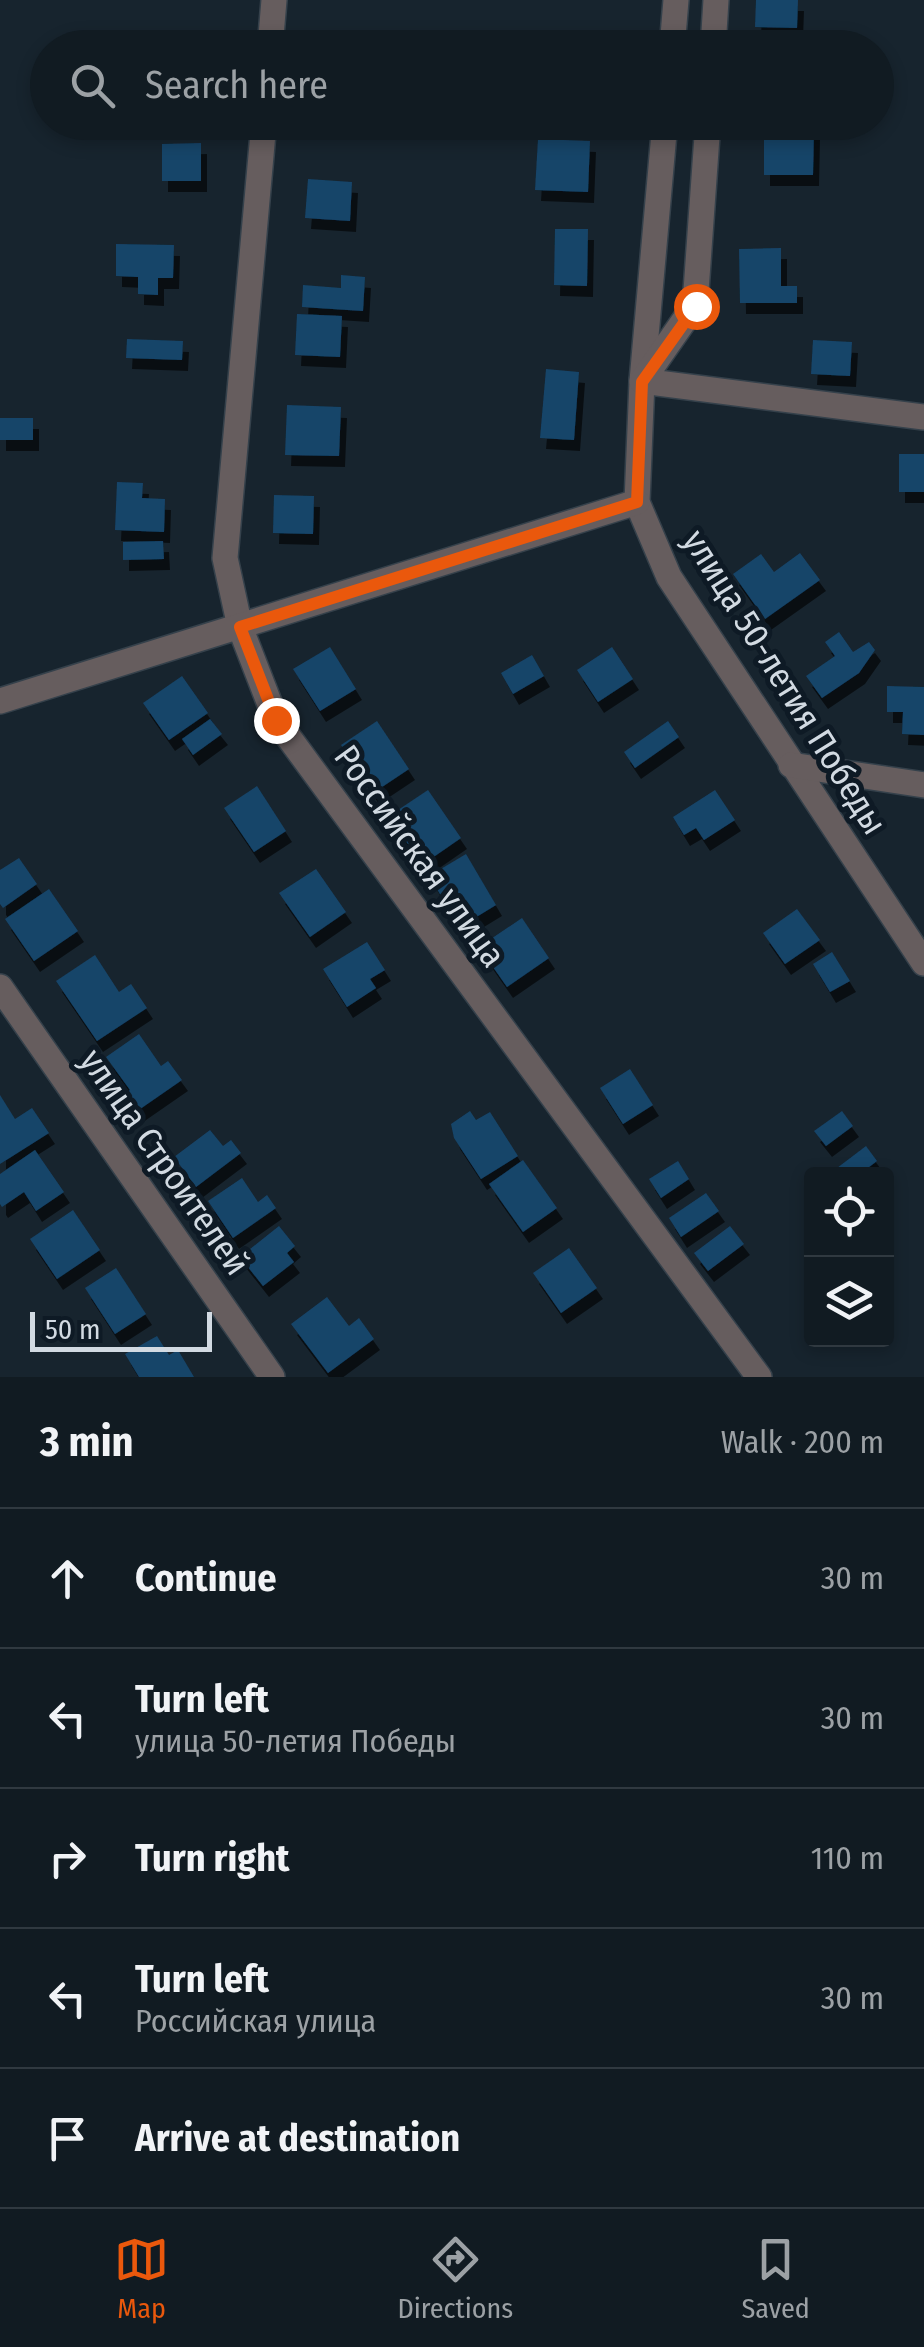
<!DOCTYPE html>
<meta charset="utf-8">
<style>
body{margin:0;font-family:"Fira Sans Condensed",sans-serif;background:#1a242a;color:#f1f3f6}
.controls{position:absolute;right:30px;bottom:30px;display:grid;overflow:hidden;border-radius:10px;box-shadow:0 5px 15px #0003}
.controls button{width:90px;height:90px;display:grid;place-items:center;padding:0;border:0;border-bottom:2px solid #303940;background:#111b22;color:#f1f3f6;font:50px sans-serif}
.scale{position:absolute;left:30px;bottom:25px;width:182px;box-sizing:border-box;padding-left:10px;border:5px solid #d2dae2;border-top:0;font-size:28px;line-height:35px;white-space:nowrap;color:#d2dae2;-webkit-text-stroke:8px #0e1a25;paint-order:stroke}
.stop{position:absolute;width:30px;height:30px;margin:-22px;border:8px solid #ea580c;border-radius:50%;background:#fff}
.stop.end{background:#ea580c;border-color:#fff;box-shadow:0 2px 10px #0008}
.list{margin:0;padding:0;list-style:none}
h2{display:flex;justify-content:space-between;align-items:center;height:130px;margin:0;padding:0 40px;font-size:42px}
h2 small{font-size:32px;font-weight:400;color:#9ca1a5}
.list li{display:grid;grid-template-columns:65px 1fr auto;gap:30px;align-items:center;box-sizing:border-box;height:140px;padding:0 40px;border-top:2px solid #303940}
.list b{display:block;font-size:38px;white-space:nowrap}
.list p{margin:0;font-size:32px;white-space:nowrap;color:#9ca1a5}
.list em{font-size:32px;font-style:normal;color:#9ca1a5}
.icon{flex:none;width:55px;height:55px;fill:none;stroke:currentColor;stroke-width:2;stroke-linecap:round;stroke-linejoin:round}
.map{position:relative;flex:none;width:924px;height:1377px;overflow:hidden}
.search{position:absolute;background:#111b22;box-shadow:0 5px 15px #0003;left:30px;right:30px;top:30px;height:110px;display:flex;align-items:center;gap:25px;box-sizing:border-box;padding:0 35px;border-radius:55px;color:#9ca1a5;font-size:38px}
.sheet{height:830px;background:#111b22}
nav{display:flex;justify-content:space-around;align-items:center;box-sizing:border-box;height:140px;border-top:2px solid #303940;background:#111b22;font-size:28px;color:#9ca1a5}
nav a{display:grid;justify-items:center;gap:5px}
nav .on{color:#ea580c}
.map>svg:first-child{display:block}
.building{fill:#154469;filter:url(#shadow)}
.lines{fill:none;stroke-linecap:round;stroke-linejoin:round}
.minor-casing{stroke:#35414b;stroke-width:28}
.minor{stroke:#665d5e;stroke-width:25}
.route{stroke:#ea580c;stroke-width:12}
.labels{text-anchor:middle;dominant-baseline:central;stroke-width:10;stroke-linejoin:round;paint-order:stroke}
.street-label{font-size:35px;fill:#d2dae2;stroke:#0e1a25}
</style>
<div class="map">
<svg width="924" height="1377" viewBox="0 0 924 1377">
<defs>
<filter id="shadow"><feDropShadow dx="6" dy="11" stdDeviation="0" flood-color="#0009"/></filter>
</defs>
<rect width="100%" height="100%" fill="#17242e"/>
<g class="building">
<polygon points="756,0 798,0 797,28 755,27"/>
<polygon points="168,30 210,31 209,48 168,48"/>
<polygon points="320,41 372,43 372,48 319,48"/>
<polygon points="764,129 814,129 813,175 764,175"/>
<polygon points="538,139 590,141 588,192 535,190"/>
<polygon points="201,143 201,181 162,181 162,144"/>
<polygon points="308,179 352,182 350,221 305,218"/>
<polygon points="555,229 588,229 587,286 554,285"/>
<polygon points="116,244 174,245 173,278 158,278 158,295 138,294 138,277 116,276"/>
<polygon points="781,248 781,286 797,286 797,303 740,303 739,249"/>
<polygon points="341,275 365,277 363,311 302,307 303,285 341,288"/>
<polygon points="297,314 342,316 340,357 295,355"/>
<polygon points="127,339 183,341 182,360 126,358"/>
<polygon points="813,340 852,342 850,376 811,374"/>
<polygon points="546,369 579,372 574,440 540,438"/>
<polygon points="287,405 341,407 339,456 285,455"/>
<rect x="0" y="418" width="33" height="22"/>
<rect x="899" y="454" width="25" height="38"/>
<polygon points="117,482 143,483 142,498 165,499 164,532 115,530"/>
<polygon points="274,495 314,496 313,534 273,533"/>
<polygon points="163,541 164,559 123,560 123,542"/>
<polygon points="800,553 820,580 765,619 733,574 761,554 774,572"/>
<polygon points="839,632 853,652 869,642 875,650 859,673 822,698 806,676 835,656 825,642"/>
<polygon points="330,647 356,689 320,711 293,669"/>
<polygon points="612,647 633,679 598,702 577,670"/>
<polygon points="532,655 544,676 513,694 501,673"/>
<polygon points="182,676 208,713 169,740 143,703"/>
<polygon points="887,686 924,687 924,735 902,734 903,712 887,712"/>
<polygon points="210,719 222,734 193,755 182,739"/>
<polygon points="377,721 409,769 373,793 341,745"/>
<polygon points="668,721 679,737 635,768 624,752"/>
<polygon points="257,786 286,831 254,852 224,808"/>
<polygon points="428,790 461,838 422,865 389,816"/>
<polygon points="715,790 735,820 704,840 696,828 684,835 673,817"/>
<polygon points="466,854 496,905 460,927 429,876"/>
<polygon points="19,858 37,884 3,908 0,904 0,870"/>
<polygon points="316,869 346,912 310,937 279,893"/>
<polygon points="49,889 78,931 34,961 5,919"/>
<polygon points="797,909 820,940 785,964 763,933"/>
<polygon points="522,918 549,958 507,987 479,947"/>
<polygon points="367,942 385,970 370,979 376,988 347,1007 323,969"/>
<polygon points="832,952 850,981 830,992 813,964"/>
<polygon points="95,955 119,992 131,984 147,1008 97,1041 56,981"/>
<polygon points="139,1034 161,1066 168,1061 182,1080 130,1116 118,1099 130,1090 106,1057"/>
<polygon points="630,1069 653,1105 623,1124 600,1088"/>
<polygon points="0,1095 15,1119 32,1108 49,1133 0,1164"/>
<polygon points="470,1111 476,1120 490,1112 518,1156 481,1179 454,1138 451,1124"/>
<polygon points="842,1111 853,1126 826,1146 814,1131"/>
<polygon points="210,1130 223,1146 231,1140 241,1153 196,1187 174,1157"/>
<polygon points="866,1146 877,1161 860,1174 842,1174 837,1168"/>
<polygon points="35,1150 64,1192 36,1211 24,1192 2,1207 0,1204 0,1174"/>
<polygon points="523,1160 557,1208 523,1232 489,1184"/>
<polygon points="678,1161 689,1179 661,1198 649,1179"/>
<polygon points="242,1178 258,1202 267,1195 276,1208 233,1238 208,1201"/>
<polygon points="706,1193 719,1211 681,1237 669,1218"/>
<polygon points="73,1210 100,1250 57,1279 30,1239"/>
<polygon points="279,1226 295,1246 287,1253 294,1262 263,1286 240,1257"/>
<polygon points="730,1226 744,1244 708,1271 694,1253"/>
<polygon points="569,1248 597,1288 561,1313 533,1273"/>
<polygon points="116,1268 146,1314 115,1334 85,1288"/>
<polygon points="327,1297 349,1326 359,1318 374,1339 328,1373 291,1324"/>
<polygon points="157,1336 169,1355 178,1350 194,1377 139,1377 125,1354"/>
</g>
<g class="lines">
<defs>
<g id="minor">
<polyline points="270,48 274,0"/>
<polyline points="672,48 676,0"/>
<polyline points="713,48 716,0"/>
<polyline points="264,122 225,558 240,627 276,720 759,1377"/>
<polyline points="665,122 642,381 637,502 669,577 924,963"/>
<polyline points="708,122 695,305 642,381 924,417"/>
<polyline points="0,701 637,502"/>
<polyline points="791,765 924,785"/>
<polyline points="0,987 272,1377"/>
</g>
</defs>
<use href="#minor" class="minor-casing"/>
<use href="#minor" class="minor"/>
</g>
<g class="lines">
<polyline class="route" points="276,720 240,627 637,502 642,382 696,306"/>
</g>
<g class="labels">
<g class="street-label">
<text transform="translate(785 682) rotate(58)">улица 50-летия Победы</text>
<text transform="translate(420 856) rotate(54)">Российская улица</text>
<text transform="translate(165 1162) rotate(55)">улица Строителей</text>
</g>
</g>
</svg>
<div class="controls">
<button><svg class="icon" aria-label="locate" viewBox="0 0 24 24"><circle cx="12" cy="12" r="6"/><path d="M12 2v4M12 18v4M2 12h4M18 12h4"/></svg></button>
<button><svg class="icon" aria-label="layers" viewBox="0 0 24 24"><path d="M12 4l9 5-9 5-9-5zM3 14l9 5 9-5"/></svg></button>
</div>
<div class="scale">50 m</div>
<div class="stop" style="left:696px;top:306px"></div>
<div class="stop end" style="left:276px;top:720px"></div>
<div class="search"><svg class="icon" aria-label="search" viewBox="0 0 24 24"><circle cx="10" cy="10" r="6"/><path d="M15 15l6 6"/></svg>Search here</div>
</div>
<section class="sheet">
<h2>3 min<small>Walk · 200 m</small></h2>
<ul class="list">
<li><svg class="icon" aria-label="ahead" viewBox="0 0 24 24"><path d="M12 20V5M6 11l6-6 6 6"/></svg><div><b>Continue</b></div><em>30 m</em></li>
<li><svg class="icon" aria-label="left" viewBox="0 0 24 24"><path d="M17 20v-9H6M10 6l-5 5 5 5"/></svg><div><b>Turn left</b><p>улица 50-летия Победы</p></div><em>30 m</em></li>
<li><svg class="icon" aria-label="right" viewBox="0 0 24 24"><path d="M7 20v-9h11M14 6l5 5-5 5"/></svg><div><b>Turn right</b></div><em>110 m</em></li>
<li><svg class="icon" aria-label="left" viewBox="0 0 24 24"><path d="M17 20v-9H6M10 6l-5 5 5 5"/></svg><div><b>Turn left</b><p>Российская улица</p></div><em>30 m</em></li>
<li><svg class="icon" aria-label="arrive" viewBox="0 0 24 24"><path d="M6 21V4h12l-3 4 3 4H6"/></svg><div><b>Arrive at destination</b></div></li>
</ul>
</section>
<nav>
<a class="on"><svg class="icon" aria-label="map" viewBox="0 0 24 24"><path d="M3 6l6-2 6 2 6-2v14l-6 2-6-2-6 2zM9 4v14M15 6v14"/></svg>Map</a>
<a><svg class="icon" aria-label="directions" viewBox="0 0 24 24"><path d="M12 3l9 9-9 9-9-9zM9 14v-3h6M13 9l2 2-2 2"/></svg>Directions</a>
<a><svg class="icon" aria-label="saved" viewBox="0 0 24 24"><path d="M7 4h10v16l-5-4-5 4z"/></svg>Saved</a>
</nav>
